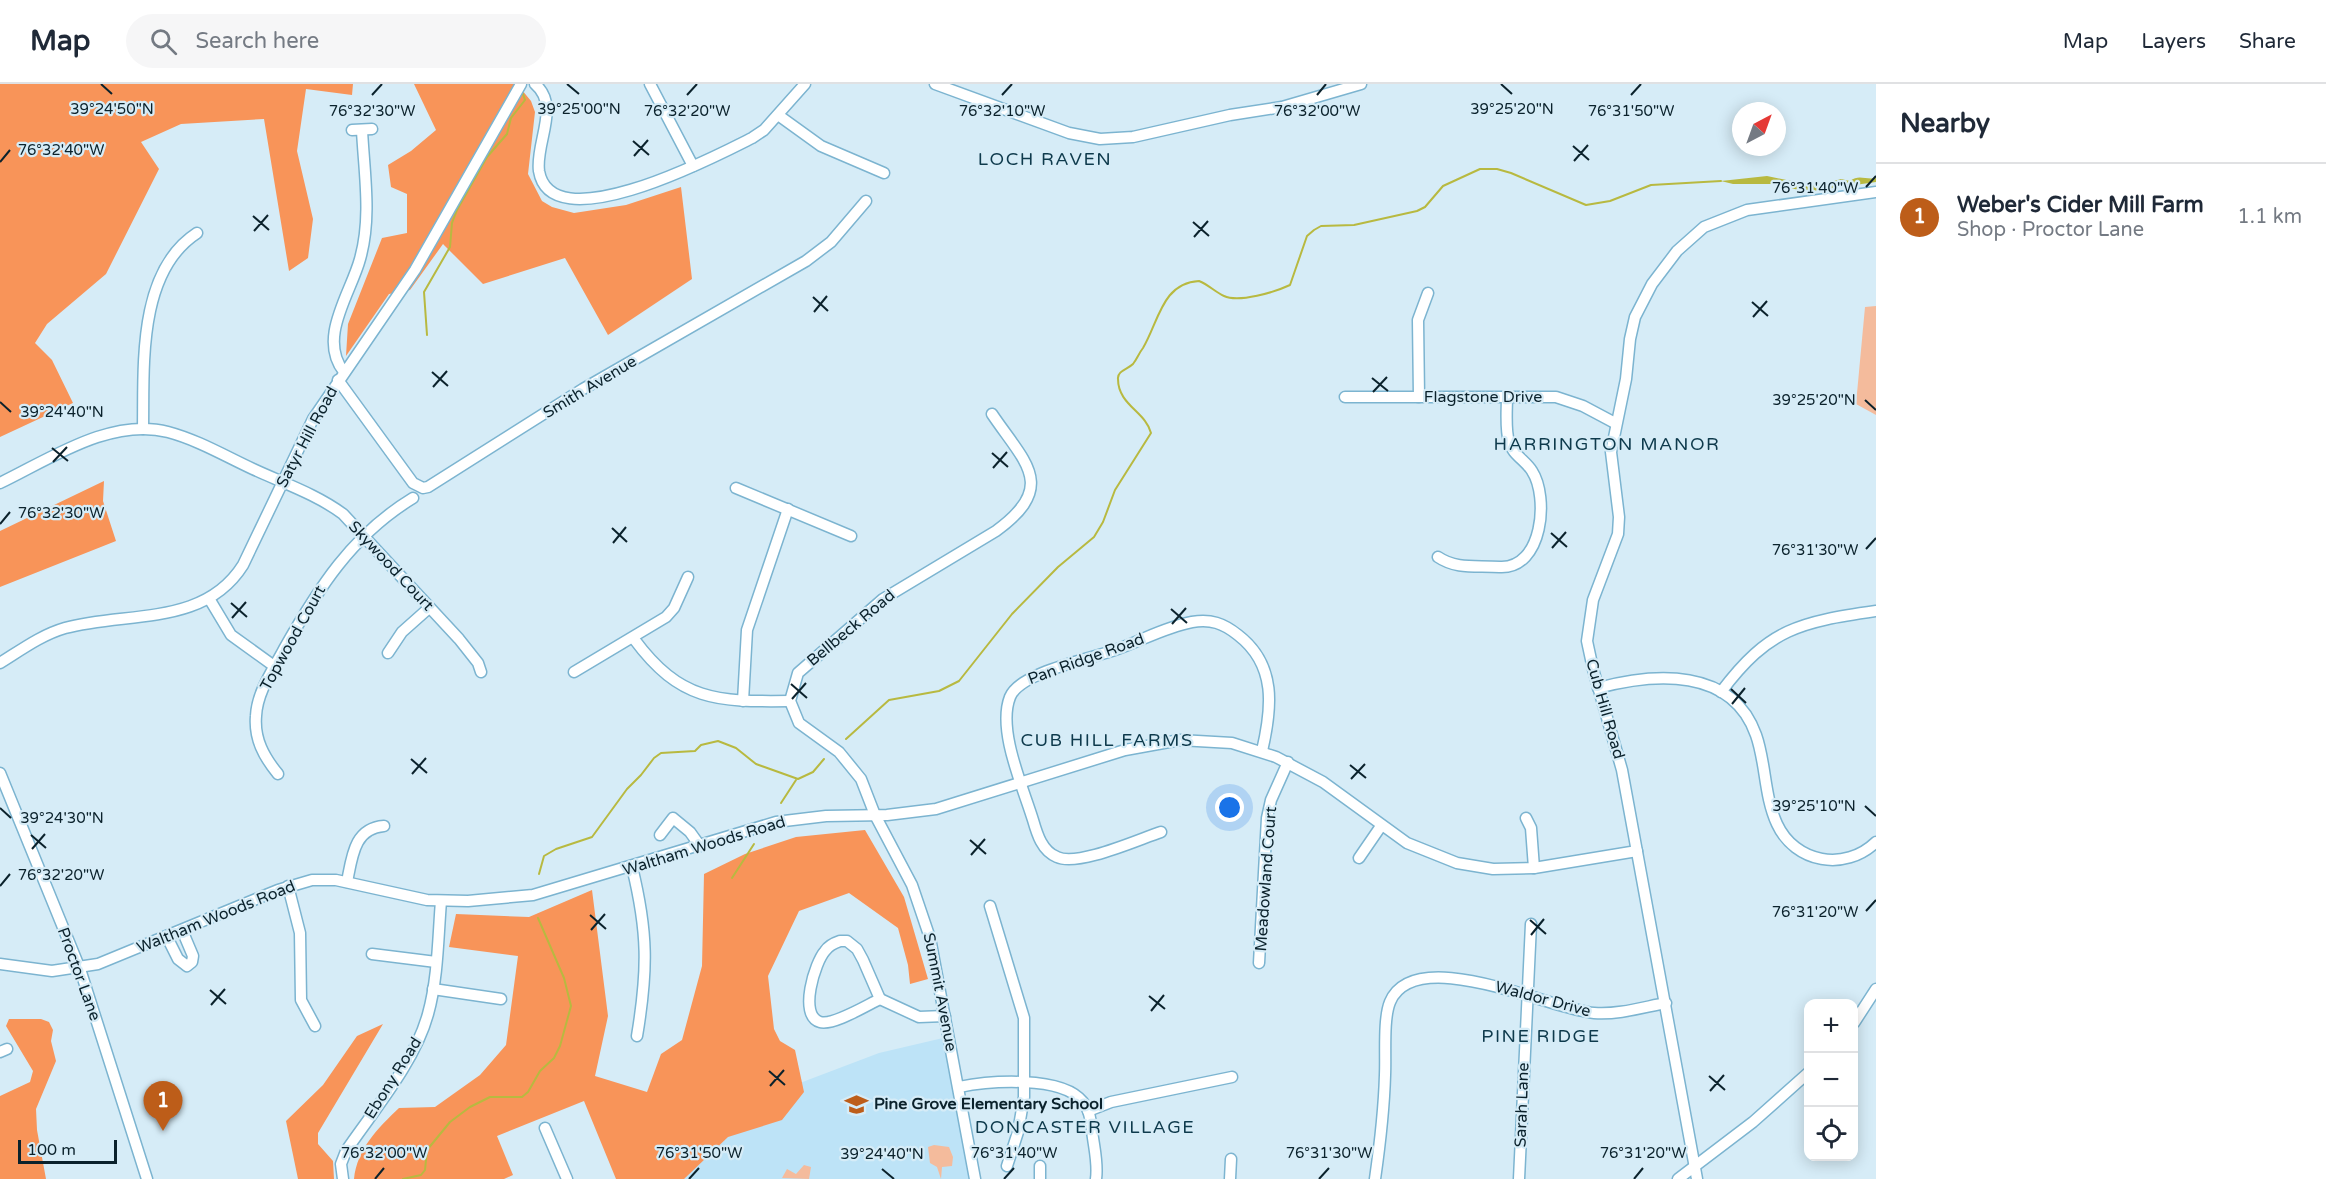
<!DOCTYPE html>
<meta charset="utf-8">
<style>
body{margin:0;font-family:"Varela Round",sans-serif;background:#f6f6f7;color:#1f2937}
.controls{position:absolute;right:18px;bottom:18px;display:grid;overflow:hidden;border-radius:12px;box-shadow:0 3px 15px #0003}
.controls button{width:54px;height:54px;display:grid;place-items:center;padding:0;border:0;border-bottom:2px solid #e0e1e3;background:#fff;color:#1f2937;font:30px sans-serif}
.compass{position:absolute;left:1732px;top:18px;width:54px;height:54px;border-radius:50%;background:#fff;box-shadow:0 3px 15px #0003;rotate:41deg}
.scale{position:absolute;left:18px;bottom:15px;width:99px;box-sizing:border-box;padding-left:6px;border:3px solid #0b222c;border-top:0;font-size:16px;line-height:21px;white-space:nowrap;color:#0b222c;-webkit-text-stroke:4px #d6ecf7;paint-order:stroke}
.you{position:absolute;left:1230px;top:724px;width:21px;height:21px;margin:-15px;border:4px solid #fff;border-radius:50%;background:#1a73e8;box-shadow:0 0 0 9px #1a73e833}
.badge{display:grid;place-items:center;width:39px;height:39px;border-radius:50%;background:#bd5d19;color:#fff;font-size:20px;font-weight:700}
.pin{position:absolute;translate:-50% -50px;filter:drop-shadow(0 2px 3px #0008)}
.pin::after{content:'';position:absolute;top:32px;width:21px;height:18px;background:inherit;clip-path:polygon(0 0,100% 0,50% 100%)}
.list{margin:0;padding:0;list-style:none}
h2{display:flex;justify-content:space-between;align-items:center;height:78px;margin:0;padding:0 24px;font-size:26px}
h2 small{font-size:20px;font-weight:400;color:#747a83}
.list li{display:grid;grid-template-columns:39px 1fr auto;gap:18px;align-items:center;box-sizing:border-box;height:108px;padding:0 24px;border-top:2px solid #e0e1e3}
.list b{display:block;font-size:22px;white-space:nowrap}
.list p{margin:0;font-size:20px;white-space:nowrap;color:#747a83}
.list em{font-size:20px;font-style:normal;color:#747a83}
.icon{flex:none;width:33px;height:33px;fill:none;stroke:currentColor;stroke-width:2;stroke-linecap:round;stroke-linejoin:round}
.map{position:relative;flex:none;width:1876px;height:1095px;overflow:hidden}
header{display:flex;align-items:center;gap:36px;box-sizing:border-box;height:84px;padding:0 30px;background:#fff;border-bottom:2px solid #e0e1e3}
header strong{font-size:28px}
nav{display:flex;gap:33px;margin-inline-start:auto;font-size:21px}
.search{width:420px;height:54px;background:#f6f6f7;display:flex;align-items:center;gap:15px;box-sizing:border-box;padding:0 21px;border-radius:33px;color:#747a83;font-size:22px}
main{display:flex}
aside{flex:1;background:#fff}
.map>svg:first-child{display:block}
.built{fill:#bde3f7}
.green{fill:#f4bb9c}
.forest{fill:#f89459}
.water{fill:#b8b940}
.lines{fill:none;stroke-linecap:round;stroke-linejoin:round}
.stream{stroke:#b8b940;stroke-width:2}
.minor-casing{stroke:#7cb4d0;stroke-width:13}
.minor{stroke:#fff;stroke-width:10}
.ticks{fill:none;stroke:#0b222c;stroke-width:2}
.labels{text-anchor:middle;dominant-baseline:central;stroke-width:4.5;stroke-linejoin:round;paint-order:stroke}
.street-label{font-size:16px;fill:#0b222c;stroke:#d6ecf7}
.poi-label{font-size:16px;font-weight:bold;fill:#0b222c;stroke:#d6ecf7;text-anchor:start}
.neighbourhood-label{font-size:18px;letter-spacing:1.5px;fill:#0e3a4c;stroke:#d6ecf7}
.ticks-label{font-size:15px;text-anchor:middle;fill:#0b222c;stroke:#d6ecf7;stroke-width:4.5;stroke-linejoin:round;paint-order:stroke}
</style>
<header>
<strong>Map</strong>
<div class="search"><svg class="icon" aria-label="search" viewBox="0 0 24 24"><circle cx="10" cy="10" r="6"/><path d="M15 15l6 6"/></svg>Search here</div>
<nav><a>Map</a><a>Layers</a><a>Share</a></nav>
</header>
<main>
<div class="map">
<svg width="1876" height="1095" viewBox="0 0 1876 1095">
<rect width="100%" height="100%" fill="#d6ecf7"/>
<polygon class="built" points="943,954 970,1095 644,1095 792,1002 879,969"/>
<g class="green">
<polygon points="1876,222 1876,331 1856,320 1865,223"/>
<polygon points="934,1061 949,1063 953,1073 952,1082 942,1083 941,1095 937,1083 930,1079 928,1063"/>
<polygon points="804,1081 811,1083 809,1095 782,1094 787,1085 796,1090"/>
</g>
<g class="forest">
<polygon points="0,0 353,0 352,11 306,5 297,67 313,135 308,174 289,187 264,35 181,40 141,58 159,85 106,190 47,240 35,259 52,276 73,319 0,353"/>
<polygon points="414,0 517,0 531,17 535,28 528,90 542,117 552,123 574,129 626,121 681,103 692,195 608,251 565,174 483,200 443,160 410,206 389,210 346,272 348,240 382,154 407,149 407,110 391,103 388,81 411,67 436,46"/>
<polygon points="104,397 103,417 116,457 0,503 0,447"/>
<path d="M865 746 904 813 928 895 910 900 908 881 898 844 849 809 799 827 768 892 774 945 780 957 795 966 804 1008 782 1036 728 1053 684 1095H616L584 1017 497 1052 513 1091 504 1095H354C357 1065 378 1044 399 1024L435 1023 480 991 506 961 518 872 449 863 456 830 529 833 592 806 608 932 595 992 647 1008 661 970 682 956 702 882 704 790 745 770 796 753Z"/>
<polygon points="9,935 41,935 49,938 53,946 51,957 56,977 36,1025 37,1046 46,1095 0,1095 0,1012 30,998 33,987 6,942"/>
<polygon points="383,940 318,1049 318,1060 333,1077 334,1095 298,1095 286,1037 323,1001 357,952"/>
</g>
<path class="water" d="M1767 92 1816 102 1841 95 1850 97C1859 90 1865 96 1876 94V98L1805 108 1777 100H1733L1721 97Z"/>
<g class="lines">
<g class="stream">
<polyline points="427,251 424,208 450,163 452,139 457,126 487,73 507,50 511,34 525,16 523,10"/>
<path d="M846 655 889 616 939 607 959 597 1012 530 1058 483 1094 453 1103 438 1115 406 1151 349C1146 328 1118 321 1118 295 1117 287 1128 285 1133 280 1137 275 1139 269 1143 264 1159 237 1162 199 1199 197 1209 201 1215 208 1224 212 1239 219 1275 208 1290 201L1307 152 1314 146 1321 142 1354 141 1417 127 1425 123 1443 102 1480 85H1497L1511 89 1586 121 1610 117 1651 101 1721 97"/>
<polyline points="781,719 796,696"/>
<polyline points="539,790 544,772 556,765 592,753 627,705 641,691 654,674 661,669 695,667 701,661 718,657 736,664 756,680 798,695 813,688 824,675"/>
<polyline points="732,794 754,760"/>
<polyline points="403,1095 421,1091 425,1086 427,1066 450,1038 470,1023 490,1013 522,1013 528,1008 540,987 554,974 560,962 571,922 564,894 538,834"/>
</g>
<defs>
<g id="minor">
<path d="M535 0C561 22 535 59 539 87 551 159 718 71 752 54L764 46 805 0"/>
<polyline points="650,0 693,82"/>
<polyline points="935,0 1069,49 1100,55 1133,53 1230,31 1282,23 1361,0"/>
<polyline points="778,31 821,62 884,89"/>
<polyline points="352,46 372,45"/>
<path d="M344 288C317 254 351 209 360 175 372 133 364 88 362 46"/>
<polyline points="338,296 413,399 423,404 428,403 583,305 806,177 831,158 866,117"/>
<polyline points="1345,313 1556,313 1583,322 1615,339"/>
<polyline points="1419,313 1418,236 1428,209"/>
<path d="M143 345C144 283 137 188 197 149"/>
<path d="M0 399C50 375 111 333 168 348 198 356 225 372 253 385 283 399 316 410 343 430L459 555 478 579 481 588"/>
<polyline points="736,404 851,452"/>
<path d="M1438 473C1457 486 1478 481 1500 483 1543 485 1549 413 1532 387 1526 377 1512 370 1509 358 1505 345 1507 326 1507 312"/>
<polyline points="210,516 231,551 274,582"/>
<path d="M634 555C680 617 716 618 790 617"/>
<polyline points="388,569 402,548 429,524"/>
<path d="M0 579C21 566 41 551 65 544 127 527 204 543 243 481L313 335 415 186 521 0"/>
<polyline points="574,588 666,533 674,524 688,493"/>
<path d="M1598 604C1654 589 1732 583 1756 651 1766 679 1764 712 1777 740 1795 779 1845 788 1876 758"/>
<path d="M1721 608C1769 544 1800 538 1876 527"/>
<polyline points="743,617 747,546 788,425"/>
<polyline points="0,689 80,885 147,1095"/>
<path d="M278 690C264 673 254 655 256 632 257 608 273 586 284 565 318 505 352 451 413 414"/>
<polyline points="1526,734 1531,744 1534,784"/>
<path d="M1161 748C1139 755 1078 783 1057 773 1042 767 1037 750 1033 736 1023 703 997 646 1010 613 1020 588 1090 575 1115 566 1141 557 1165 543 1192 538 1211 535 1223 539 1238 551 1277 581 1272 624 1262 667"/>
<polyline points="660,751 673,734 690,748 700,762"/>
<polyline points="1359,774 1381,742"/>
<path d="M632 783C648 848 648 886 637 952"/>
<path d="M347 798C352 773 354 744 384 742"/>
<polyline points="288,802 300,849 301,916 315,942"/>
<polyline points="990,822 1024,934 1024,1013 1018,1048 1007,1082"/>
<polyline points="167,853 178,875 187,882 192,878 193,872 182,846"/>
<path d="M840 857H847L857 865 863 876 880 915C867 921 833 942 820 938 798 932 815 878 825 867 829 861 834 859 840 857Z"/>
<polyline points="372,870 436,878"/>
<polyline points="1259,879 1267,734 1271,716 1288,678"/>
<polyline points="0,880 52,887 98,880 278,806 312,796 336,796 427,816 468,817 533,811 776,738 826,732 887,731 936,725 1125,666 1180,656 1232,659 1276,673 1323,698 1407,759 1457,779 1493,785 1534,784 1637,767"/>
<polyline points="433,905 501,915"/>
<polyline points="880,915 919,933 945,932"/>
<polyline points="1854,939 1876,905"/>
<polyline points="0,968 7,965"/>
<path d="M959 1003C989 997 1062 991 1083 1018 1091 1027 1091 1042 1093 1054 1095 1068 1098 1081 1096 1095"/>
<polyline points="1088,1027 1111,1018 1232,993"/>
<polyline points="545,1044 567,1095"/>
<polyline points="1040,1082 1040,1095"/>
<path d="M343 1095 341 1080 346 1067C374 1026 415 978 428 930 438 894 438 854 441 817"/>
<path d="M975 1095 930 854 912 801 875 731 861 695 839 668 799 639 790 617 798 589 883 515 996 447C1058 402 1025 379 992 330"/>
<polyline points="1230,1095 1231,1075"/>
<path d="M1375 1095C1380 1060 1384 1026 1385 991 1386 971 1383 935 1390 918 1415 859 1550 925 1594 929 1618 931 1644 923 1666 919"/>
<polyline points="1519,1095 1531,840"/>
<polyline points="1678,1095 1753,1038 1808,989"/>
<polyline points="1697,1095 1622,686 1593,585 1587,557 1593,516 1618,450 1619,433 1611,368 1626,295 1630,255 1635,233 1652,200 1677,167 1704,143 1747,126 1876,108"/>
</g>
</defs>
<use href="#minor" class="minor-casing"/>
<use href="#minor" class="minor"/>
</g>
<path class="ticks" d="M101 0 112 10M567 0 579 10M1501 0 1512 10M372 11 382 0M687 11 697 0M1002 11 1012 0M1317 11 1326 0M1631 11 1641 0M633 57 649 71M1573 62 1589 76M634 72 648 56M1574 77 1588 61M0 78 10 66M1866 103 1876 92M253 132 269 146M1193 138 1209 152M254 147 268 131M1194 153 1208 137M813 213 828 227M1752 218 1768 232M814 228 827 212M1753 233 1767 217M432 288 448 302M1372 294 1388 307M433 303 447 287M1373 308 1387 293M1865 316 1876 326M0 318 11 328M52 364 68 377M992 369 1008 383M53 378 67 363M993 384 1007 368M0 440 10 428M612 444 627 458M1551 449 1567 463M613 459 626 443M1552 464 1566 448M1866 465 1876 454M231 519 247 533M1171 525 1187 539M232 534 246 518M1172 540 1186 524M791 600 807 614M1731 605 1746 619M792 615 806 599M1732 620 1745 604M411 675 427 689M1350 681 1366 694M412 690 426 674M1351 695 1365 680M1865 722 1876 732M0 724 11 734M31 751 46 764M970 756 986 770M32 765 45 750M971 771 985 755M0 802 10 790M1866 827 1876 816M590 831 606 845M1530 836 1546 850M591 846 605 830M1531 851 1544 835M210 906 226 920M1149 912 1165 925M211 921 225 905M1151 927 1164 911M769 987 785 1001M1709 992 1725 1006M770 1002 784 986M1710 1007 1724 991M882 1085 894 1095M375 1095 384 1084M689 1095 699 1084M1004 1095 1014 1084M1319 1095 1329 1084M1634 1095 1643 1084"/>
<defs>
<symbol id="school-bare" viewBox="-9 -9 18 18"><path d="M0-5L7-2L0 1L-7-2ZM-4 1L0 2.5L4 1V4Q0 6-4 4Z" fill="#bd5d19" stroke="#d6ecf7" stroke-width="2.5" paint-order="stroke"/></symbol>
</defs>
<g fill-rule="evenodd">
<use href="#school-bare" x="840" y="1004" width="33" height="33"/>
</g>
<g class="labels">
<g class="street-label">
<text transform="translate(590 303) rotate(-31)">Smith Avenue</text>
<text x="1483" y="313">Flagstone Drive</text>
<text transform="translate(307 353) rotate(-62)">Satyr Hill Road</text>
<text transform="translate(391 482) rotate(47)">Skywood Court</text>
<text transform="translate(851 544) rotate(-40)">Bellbeck Road</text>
<text transform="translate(293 554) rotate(-61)">Topwood Court</text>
<text transform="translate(1086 575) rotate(-20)">Pan Ridge Road</text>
<text transform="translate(1605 625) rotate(74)">Cub Hill Road</text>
<text transform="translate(704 762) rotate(-17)">Waltham Woods Road</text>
<text transform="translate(1266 795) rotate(-86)">Meadowland Court</text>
<text transform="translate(216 833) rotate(-22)">Waltham Woods Road</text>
<text transform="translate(79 890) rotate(70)">Proctor Lane</text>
<text transform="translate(940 908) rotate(79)">Summit Avenue</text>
<text transform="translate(1543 915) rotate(15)">Waldor Drive</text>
<text transform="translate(393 994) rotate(-58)">Ebony Road</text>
<text transform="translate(1522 1021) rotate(-88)">Sarah Lane</text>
</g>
<g class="poi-label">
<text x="874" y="1020">Pine Grove Elementary School</text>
</g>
<g class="neighbourhood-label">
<text x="1045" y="75">LOCH RAVEN</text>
<text x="1607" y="360">HARRINGTON MANOR</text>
<text x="1107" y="656">CUB HILL FARMS</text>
<text x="1541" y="952">PINE RIDGE</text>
<text x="1085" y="1043">DONCASTER VILLAGE</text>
</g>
</g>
<g class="ticks-label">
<text x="112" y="30">39°24'50"N</text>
<text x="579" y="30">39°25'00"N</text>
<text x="1512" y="30">39°25'20"N</text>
<text x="372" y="32">76°32'30"W</text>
<text x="687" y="32">76°32'20"W</text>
<text x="1002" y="32">76°32'10"W</text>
<text x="1317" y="32">76°32'00"W</text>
<text x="1631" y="32">76°31'50"W</text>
<text x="61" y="71">76°32'40"W</text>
<text x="1815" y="109">76°31'40"W</text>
<text x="1814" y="321">39°25'20"N</text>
<text x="62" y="333">39°24'40"N</text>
<text x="61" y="434">76°32'30"W</text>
<text x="1815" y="471">76°31'30"W</text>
<text x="1814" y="727">39°25'10"N</text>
<text x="62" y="739">39°24'30"N</text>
<text x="61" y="796">76°32'20"W</text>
<text x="1815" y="833">76°31'20"W</text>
<text x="384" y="1074">76°32'00"W</text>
<text x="699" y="1074">76°31'50"W</text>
<text x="1014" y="1074">76°31'40"W</text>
<text x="1329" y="1074">76°31'30"W</text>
<text x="1643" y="1074">76°31'20"W</text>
<text x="882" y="1075">39°24'40"N</text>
</g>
</svg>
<div class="controls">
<button>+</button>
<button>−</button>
<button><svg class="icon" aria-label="locate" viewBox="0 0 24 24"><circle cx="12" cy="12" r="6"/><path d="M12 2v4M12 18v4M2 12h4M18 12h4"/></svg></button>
</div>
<svg class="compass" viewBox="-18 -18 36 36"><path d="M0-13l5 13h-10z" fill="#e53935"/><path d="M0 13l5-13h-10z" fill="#747a83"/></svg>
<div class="scale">100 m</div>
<div class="you"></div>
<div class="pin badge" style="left:163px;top:1047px">1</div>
</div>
<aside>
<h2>Nearby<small></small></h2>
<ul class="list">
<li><span class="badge">1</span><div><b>Weber's Cider Mill Farm</b><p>Shop · Proctor Lane</p></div><em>1.1 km</em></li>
</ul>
</aside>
</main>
